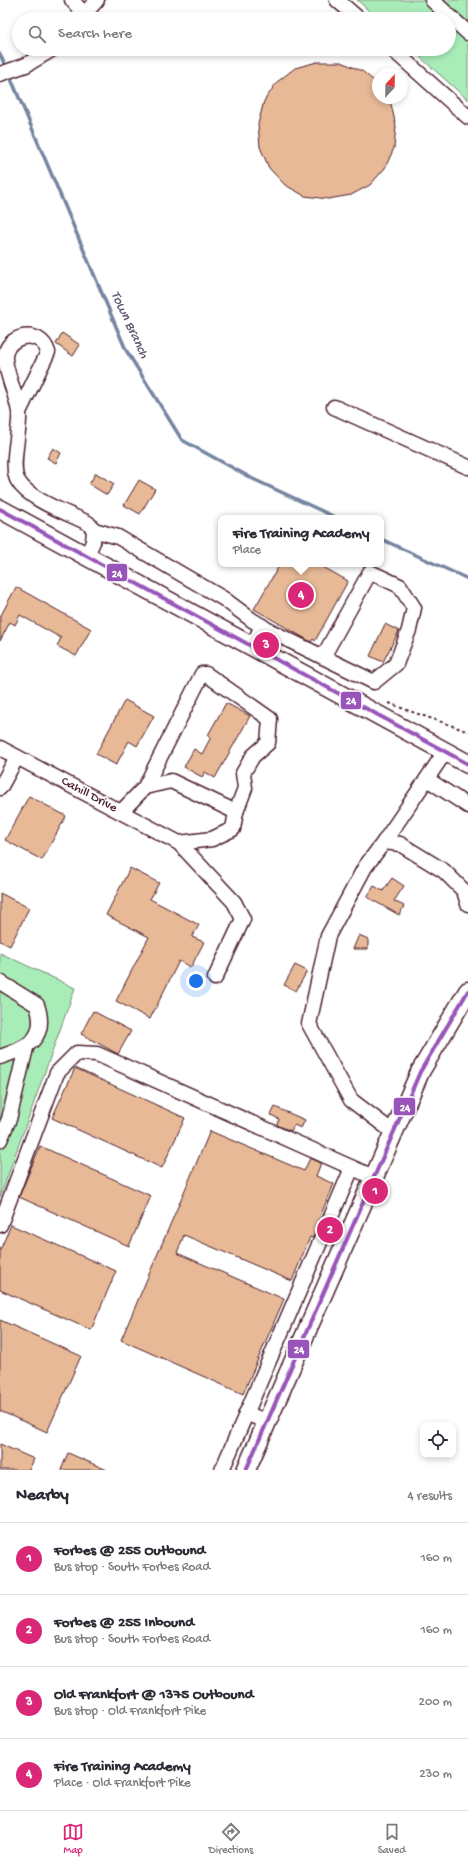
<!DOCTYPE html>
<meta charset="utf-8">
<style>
body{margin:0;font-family:"Gochi Hand",sans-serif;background:#f2f2f3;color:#2b2b33}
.controls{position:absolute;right:12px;bottom:12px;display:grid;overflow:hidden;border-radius:8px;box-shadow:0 2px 6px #0003}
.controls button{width:36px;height:36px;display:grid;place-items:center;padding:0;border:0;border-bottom:1px solid #e1e1e2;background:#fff;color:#2b2b33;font:20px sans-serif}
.compass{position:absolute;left:372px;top:68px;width:36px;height:36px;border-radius:50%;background:#fff;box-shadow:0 2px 6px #0003;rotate:22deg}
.you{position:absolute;left:196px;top:981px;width:14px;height:14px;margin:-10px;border:3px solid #fff;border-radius:50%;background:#1a73e8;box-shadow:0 0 0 6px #1a73e833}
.badge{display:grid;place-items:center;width:26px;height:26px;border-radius:50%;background:#db2777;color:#fff;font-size:13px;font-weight:700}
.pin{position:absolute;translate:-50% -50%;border:2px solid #fff;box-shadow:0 1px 4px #0006}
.popup{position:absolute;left:218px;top:515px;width:166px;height:52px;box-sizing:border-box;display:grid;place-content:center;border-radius:8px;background:#fff;filter:drop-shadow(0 1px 3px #0005);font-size:13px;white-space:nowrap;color:#7c7c81}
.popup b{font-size:15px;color:#2b2b33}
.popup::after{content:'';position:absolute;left:50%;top:100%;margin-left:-8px;border:8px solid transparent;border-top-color:#fff}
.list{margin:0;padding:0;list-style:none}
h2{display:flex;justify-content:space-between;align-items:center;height:52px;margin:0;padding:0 16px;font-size:17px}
h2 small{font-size:13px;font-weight:400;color:#7c7c81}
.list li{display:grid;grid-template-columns:26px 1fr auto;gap:12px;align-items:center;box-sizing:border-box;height:72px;padding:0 16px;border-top:1px solid #e1e1e2}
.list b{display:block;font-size:15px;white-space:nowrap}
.list p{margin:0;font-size:13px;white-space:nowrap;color:#7c7c81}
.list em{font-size:13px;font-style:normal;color:#7c7c81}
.icon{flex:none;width:22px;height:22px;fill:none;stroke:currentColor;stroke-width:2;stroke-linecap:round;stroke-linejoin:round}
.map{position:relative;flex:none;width:468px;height:1470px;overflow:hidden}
.search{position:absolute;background:#fff;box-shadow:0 2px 6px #0003;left:12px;right:12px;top:12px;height:44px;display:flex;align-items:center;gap:10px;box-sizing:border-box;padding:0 14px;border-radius:22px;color:#7c7c81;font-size:15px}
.sheet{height:340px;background:#fff}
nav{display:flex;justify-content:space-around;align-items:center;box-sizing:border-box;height:56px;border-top:1px solid #e1e1e2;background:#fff;font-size:11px;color:#7c7c81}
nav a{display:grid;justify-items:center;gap:2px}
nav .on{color:#db2777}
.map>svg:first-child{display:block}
.green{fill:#a8edb8;stroke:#798672}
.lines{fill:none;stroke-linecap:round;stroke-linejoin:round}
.stream{stroke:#7485a1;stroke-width:3.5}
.building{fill:#e7b997;stroke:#4a1f2b}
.minor-casing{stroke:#4a1f2b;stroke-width:17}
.major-casing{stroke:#4a1f2b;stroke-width:21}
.path{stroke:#4a1f2b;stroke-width:2;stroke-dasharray:3 3;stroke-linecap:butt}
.minor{stroke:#fff;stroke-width:14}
.major{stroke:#fff;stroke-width:18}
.bus-1-casing{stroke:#fff;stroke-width:7}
.bus-1{stroke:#9854b9;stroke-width:4}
.labels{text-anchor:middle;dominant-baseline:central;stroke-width:4;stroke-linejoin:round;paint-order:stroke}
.street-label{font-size:13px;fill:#4a1f2b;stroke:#fff}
.water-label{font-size:14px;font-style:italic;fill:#625a70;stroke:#fff}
.line-badge{stroke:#fff;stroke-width:1.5}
.badge-label{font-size:11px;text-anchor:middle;font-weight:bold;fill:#fff}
</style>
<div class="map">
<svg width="468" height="1470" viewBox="0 0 468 1470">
<rect width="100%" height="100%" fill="#fff"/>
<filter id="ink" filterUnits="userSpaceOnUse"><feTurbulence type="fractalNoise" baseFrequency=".025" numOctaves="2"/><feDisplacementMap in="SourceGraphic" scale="8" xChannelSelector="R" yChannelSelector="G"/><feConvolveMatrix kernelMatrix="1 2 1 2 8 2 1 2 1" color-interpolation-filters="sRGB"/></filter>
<g filter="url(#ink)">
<g class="green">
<polygon points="357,0 468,0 468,100 411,49 449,49 449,19 378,19"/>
<polygon points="0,953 75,988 0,1197"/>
</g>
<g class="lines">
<g class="stream">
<polyline points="0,54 6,68"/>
<polyline points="9,74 126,350 182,440 253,479 337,518"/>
<polyline points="381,539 468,579"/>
</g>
</g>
<g class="building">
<polygon points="317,62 341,62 362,71 378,84 378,98 387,98 391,104 396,126 394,148 385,168 370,185 351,195 328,199 305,196 285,185 269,168 260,147 258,124 264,101 277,82 295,68"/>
<polygon points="62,333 80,345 73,356 56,344"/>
<polygon points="53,448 61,453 56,463 47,458"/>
<polygon points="96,473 114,484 107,495 89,484"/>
<polygon points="139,480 155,489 140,514 124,505"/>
<polygon points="280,564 318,564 348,581 315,641 313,639 311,642 254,609"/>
<polygon points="16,587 91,629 76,656 57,646 61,638 20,615 15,625 10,622 0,641 0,617"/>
<polygon points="385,624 399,631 383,662 370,656"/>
<polygon points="125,700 154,716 137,746 129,741 116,765 96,754"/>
<polygon points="226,703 250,716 215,778 205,772 202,777 184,767 194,749 202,754 211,737 208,735"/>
<polygon points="29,796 66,816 42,860 5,840"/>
<polygon points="130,868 159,883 150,899 199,925 192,937 204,942 191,967 179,961 150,1019 116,1001 149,937 106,915"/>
<polygon points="392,878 404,886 394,901 404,906 399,915 367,897 374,886 383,891"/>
<polygon points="0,893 29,908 10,946 0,941"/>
<polygon points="359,935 368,939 368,949 353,949"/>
<polygon points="295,965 307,971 296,991 284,985"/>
<polygon points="93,1011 131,1031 118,1054 81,1034"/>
<polygon points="75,1068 185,1118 162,1168 52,1118"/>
<polygon points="275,1107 305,1120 301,1128 294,1125 291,1131 277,1125 279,1119 271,1115"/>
<polygon points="210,1131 304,1171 310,1158 321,1163 316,1176 334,1184 315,1228 317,1229 313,1238 310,1237 292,1281 184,1235 177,1253 284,1299 243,1394 121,1340"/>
<polygon points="40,1146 151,1196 129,1246 19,1197"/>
<polygon points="11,1225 116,1271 91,1330 0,1290 0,1250"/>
<polygon points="0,1320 81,1356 47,1432 0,1411"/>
<polygon points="0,1444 34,1459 29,1470 0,1470"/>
<polygon points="68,1453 107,1470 61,1470"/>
</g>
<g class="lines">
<defs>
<g id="minor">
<polyline points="72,0 84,14"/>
<polyline points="337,0 359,19"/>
<polyline points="432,0 468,33"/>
<polyline points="80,19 97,0"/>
<polyline points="392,49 468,117"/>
<polyline points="0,74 26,65 53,49"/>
<polyline points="334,407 468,467"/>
<path d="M19 412 48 352C40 327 7 335 5 356 4 368 17 397 19 412 21 429 9 467 18 481 29 500 68 513 88 523L94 530 93 542 86 557"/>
<polyline points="94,530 118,537 224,599 252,620 262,626"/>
<polyline points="252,647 262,626 268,630 374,682 396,664 409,630 414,608 400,586 370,572 323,657"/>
<polyline points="0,748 179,843 234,902 243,919 215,978"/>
<polyline points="427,779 468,806"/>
<polyline points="145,787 202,674 206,674 270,719 268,743 253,756 243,773 245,788 236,812"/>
<polyline points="0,788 17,757"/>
<polyline points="121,812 145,787 171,781 236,812 233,829 212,839 179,843"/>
<polyline points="384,842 445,752"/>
<path d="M0 982 37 1005C48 1038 28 1048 0 1057"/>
<polyline points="393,1132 351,1100 309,1024 328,936 365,867 384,842 400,844 444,871 464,891 468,904"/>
<polyline points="0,1140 9,1119 26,1048"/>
<polyline points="0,1225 57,1073 77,1053 97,1054 373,1177"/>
<polyline points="246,1413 267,1422"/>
<polyline points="222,1470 352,1168"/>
</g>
<g id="major">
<polyline points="0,509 468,764"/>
<polyline points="246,1470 420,1072 468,991"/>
</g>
</defs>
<use href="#minor" class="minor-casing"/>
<use href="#major" class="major-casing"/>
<path class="path" d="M389 703C415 714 442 721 468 732"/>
<use href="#minor" class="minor"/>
<use href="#major" class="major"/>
<defs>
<g id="bus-1">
<polyline points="0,509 468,764"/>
<polyline points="246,1470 420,1072 468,991"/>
</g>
</defs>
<use href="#bus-1" class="bus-1-casing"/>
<use href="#bus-1" class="bus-1"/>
</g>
</g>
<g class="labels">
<g class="street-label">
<text transform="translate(89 795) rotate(28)">Cahill Drive</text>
</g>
<g class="water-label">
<text transform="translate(129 325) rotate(65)">Town Branch</text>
</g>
</g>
<g class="line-badge">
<rect x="106" y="563" width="22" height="19" rx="4" fill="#9854b9"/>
<rect x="340" y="691" width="22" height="19" rx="4" fill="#9854b9"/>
<rect x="393" y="1097" width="23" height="19" rx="4" fill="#9854b9"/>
<rect x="287" y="1339" width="23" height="20" rx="4" fill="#9854b9"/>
</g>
<g class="badge-label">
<text x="117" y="577">24</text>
<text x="351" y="704">24</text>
<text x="405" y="1111">24</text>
<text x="299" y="1353">24</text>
</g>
</svg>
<div class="controls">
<button><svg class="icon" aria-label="locate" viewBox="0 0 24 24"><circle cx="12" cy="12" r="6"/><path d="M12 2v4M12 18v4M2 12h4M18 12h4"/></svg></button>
</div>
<svg class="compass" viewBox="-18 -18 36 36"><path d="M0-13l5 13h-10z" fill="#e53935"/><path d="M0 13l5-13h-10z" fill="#7c7c81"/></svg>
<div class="you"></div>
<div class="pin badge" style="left:375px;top:1191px">1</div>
<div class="pin badge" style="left:330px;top:1230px">2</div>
<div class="pin badge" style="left:266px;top:645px">3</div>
<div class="pin badge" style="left:301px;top:595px">4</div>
<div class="popup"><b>Fire Training Academy</b>Place</div>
<div class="search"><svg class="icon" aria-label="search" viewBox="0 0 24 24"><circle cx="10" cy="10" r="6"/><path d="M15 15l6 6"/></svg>Search here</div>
</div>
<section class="sheet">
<h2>Nearby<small>4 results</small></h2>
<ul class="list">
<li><span class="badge">1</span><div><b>Forbes @ 255 Outbound</b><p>Bus stop · South Forbes Road</p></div><em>160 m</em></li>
<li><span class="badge">2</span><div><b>Forbes @ 255 Inbound</b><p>Bus stop · South Forbes Road</p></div><em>160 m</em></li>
<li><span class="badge">3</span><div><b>Old Frankfort @ 1375 Outbound</b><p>Bus stop · Old Frankfort Pike</p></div><em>200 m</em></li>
<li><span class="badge">4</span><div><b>Fire Training Academy</b><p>Place · Old Frankfort Pike</p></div><em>230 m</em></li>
</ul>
</section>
<nav>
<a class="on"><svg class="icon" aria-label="map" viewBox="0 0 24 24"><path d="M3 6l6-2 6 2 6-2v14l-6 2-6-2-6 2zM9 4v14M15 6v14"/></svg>Map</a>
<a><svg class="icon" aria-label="directions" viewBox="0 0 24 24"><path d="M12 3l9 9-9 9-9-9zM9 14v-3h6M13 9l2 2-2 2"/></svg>Directions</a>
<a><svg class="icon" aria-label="saved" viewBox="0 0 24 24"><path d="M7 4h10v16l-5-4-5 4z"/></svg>Saved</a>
</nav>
